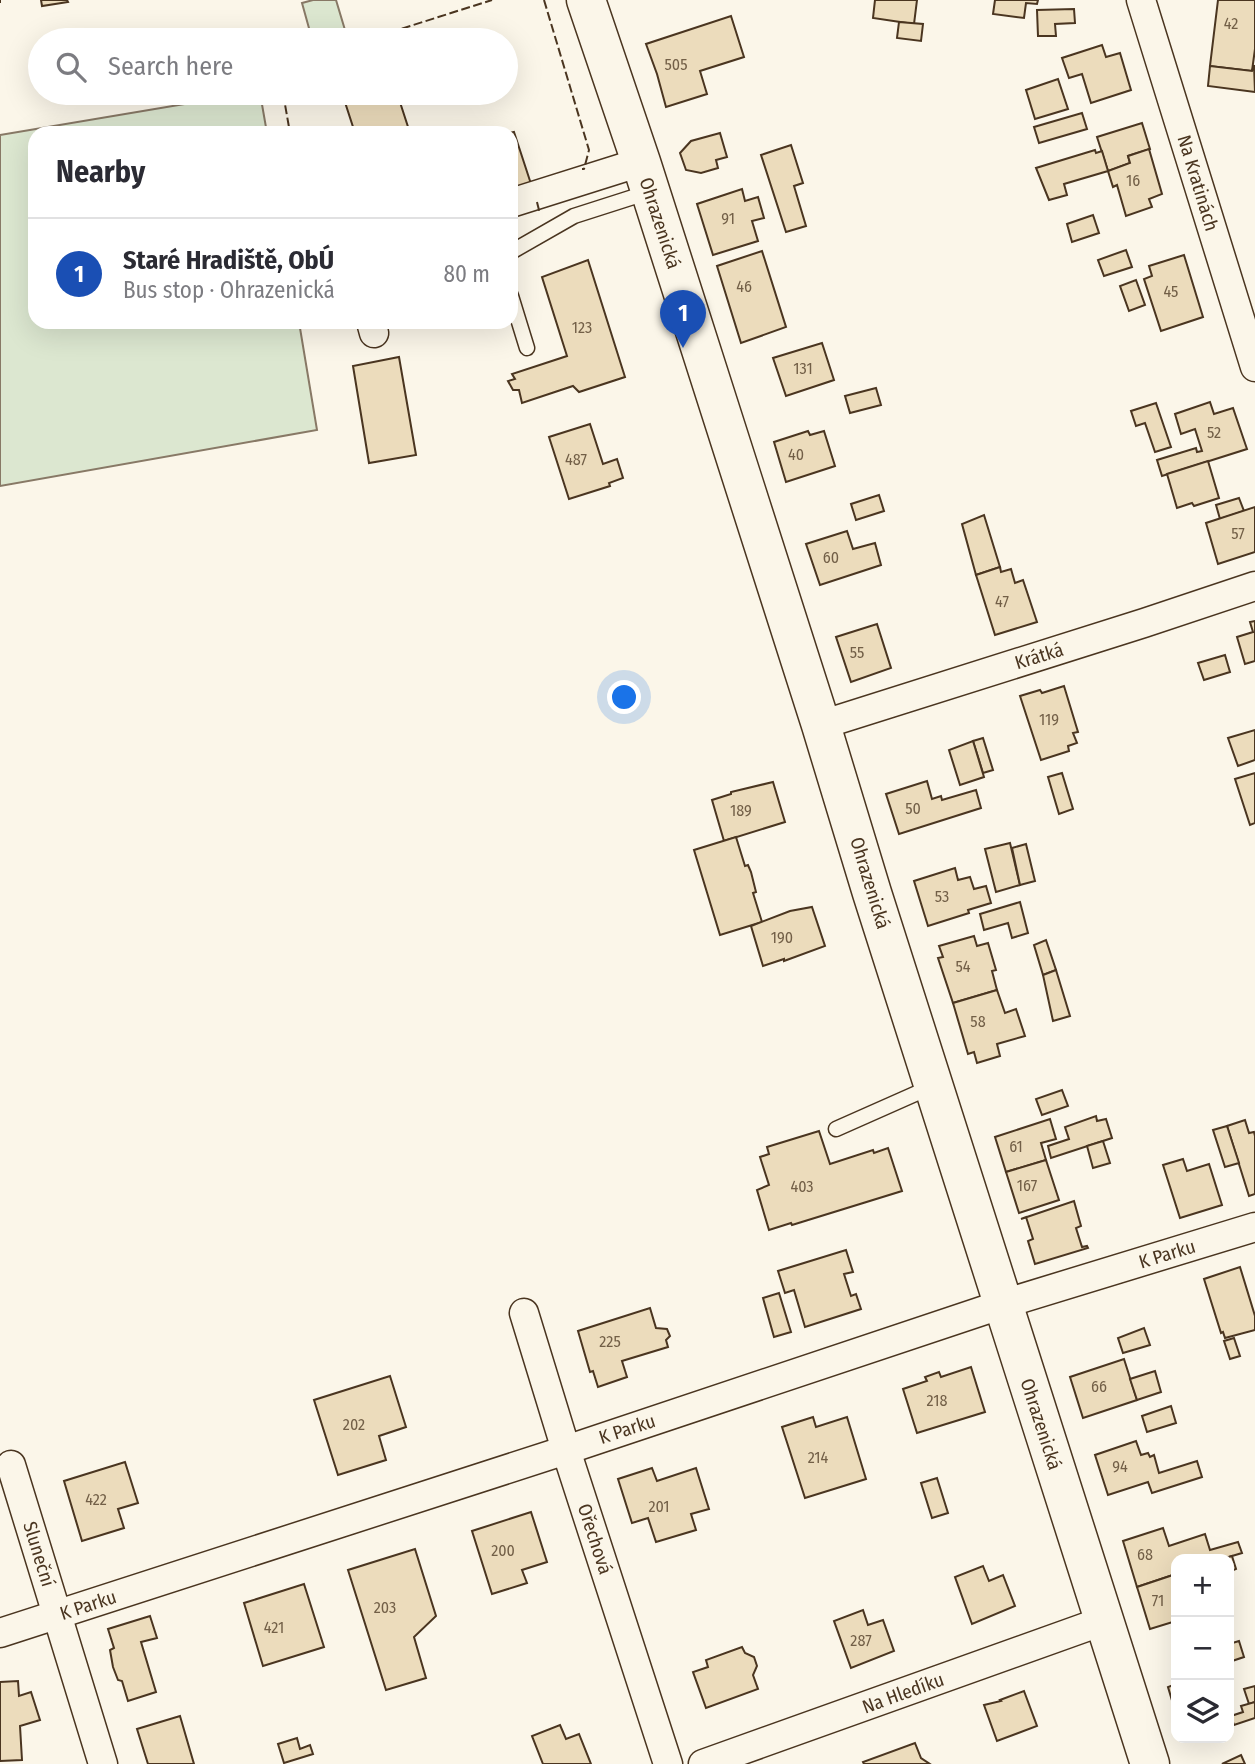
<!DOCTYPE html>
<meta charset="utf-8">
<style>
body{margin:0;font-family:"Fira Sans Condensed",sans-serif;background:#f7f7f7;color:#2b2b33}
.controls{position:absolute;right:21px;bottom:21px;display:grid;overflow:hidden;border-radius:14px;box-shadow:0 7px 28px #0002}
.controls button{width:63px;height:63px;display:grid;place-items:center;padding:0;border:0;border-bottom:2px solid #e1e1e2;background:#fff;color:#2b2b33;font:35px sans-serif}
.you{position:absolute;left:625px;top:698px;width:24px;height:24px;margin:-18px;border:5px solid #fff;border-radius:50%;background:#1a73e8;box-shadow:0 0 0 10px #1a73e833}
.badge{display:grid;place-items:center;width:46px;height:46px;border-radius:50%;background:#c62828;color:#fff;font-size:23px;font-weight:700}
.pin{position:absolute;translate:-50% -58px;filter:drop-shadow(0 2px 4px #0008)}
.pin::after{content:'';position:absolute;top:37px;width:24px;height:21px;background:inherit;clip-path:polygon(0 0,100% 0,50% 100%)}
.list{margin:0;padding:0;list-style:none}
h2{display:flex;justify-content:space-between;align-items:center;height:91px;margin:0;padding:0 28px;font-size:30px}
h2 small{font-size:23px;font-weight:400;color:#7c7c81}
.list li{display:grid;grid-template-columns:46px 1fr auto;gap:21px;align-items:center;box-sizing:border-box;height:112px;padding:0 28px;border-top:2px solid #e1e1e2}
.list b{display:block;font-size:26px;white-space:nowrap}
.list p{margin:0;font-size:23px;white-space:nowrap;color:#7c7c81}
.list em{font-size:23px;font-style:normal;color:#7c7c81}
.icon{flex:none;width:38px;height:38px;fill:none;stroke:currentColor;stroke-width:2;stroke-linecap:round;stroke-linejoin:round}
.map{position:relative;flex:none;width:1255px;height:1764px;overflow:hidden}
.search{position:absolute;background:#fff;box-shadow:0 7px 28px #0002;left:28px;top:28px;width:490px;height:77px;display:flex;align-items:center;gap:18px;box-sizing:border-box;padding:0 24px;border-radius:38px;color:#7c7c81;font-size:26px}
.panel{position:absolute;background:#fff;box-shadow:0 7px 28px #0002;left:28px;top:126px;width:490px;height:203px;border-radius:21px}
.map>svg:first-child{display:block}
.green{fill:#dce7d0;stroke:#887966;stroke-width:2}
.building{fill:#ecdcbc;stroke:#4a3520;stroke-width:2}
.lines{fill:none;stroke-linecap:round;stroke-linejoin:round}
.lane-casing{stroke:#4a3520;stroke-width:17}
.street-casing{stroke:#4a3520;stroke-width:31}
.secondary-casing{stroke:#4a3520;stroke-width:41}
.lane{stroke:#fbf6e9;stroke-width:14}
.street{stroke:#fbf6e9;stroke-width:28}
.secondary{stroke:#fbf6e9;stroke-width:38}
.fence{stroke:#4a3520;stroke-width:2;stroke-dasharray:9 3.5;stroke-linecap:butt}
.labels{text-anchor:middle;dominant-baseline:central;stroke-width:5;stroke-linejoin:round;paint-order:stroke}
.number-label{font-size:16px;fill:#725f47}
.street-label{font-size:19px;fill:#4a3520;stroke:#fbf6e9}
</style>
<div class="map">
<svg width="1255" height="1764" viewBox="0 0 1255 1764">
<rect width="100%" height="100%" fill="#fbf6e9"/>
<g class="green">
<polygon points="313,0 336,0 345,30 312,39 302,3"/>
<polygon points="250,93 260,93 267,133 35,133 35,322 299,322 317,430 0,486 0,135"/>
</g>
<g class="building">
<polygon points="41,0 67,0 68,2 42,6"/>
<polygon points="875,0 917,0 914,24 873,18"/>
<polygon points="995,0 1038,0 1037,4 1026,3 1024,18 993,14"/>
<polygon points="1218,0 1255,0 1255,49 1252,71 1210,66"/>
<polygon points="1074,9 1075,23 1055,24 1056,36 1038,36 1037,10"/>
<polygon points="731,16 744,57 700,71 707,94 666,107 657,74 646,44"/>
<polygon points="899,22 923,24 921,41 897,38"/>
<polygon points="1102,45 1106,57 1120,53 1131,90 1091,103 1082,74 1069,78 1062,58"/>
<polygon points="1254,65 1255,92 1208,86 1210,66 1252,71"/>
<polygon points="1058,79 1068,109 1035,119 1026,90"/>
<polygon points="342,93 397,93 410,133 355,133"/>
<polygon points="1082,113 1087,129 1039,143 1034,127"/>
<polygon points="1142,123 1150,149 1128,156 1130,163 1108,171 1097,137"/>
<polygon points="514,132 532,187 511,193 509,133"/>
<polygon points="720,133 727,157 716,160 718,168 701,173 686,170 680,153 691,141"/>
<polygon points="791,145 803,183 794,186 806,226 786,232 761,155"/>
<polygon points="1149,149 1162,194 1149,199 1152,207 1126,216 1117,185 1113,187 1108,171 1130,163 1128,156"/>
<polygon points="1095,150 1096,153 1102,151 1108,171 1064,184 1067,195 1049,200 1036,168"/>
<polygon points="742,189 745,201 758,197 764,218 752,221 758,241 713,255 697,204"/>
<polygon points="1093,215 1099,233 1072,242 1067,224"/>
<polygon points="1126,250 1132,267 1104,276 1098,260"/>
<polygon points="762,251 786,327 741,343 717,266"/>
<polygon points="1184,255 1203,317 1161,331 1144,279 1152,276 1149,266"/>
<polygon points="588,260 625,377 579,392 573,386 522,403 519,390 513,390 508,381 515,379 512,374 567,356 542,277"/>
<polygon points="1136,280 1145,305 1129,311 1120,286"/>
<polygon points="822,343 834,380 786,396 773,358"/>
<polygon points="399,357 416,455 369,463 353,366"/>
<polygon points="876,388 881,405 850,413 845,396"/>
<polygon points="1210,402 1214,414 1233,408 1247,449 1162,476 1157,460 1196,448 1197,452 1202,451 1195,429 1181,434 1175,414"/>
<polygon points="1156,403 1171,447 1155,452 1145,423 1136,426 1131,411"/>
<polygon points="590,424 603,464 617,459 623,478 609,483 610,486 569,499 549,437"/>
<polygon points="808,431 810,435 824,431 835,466 786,482 774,442"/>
<polygon points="1208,461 1219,498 1194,506 1192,503 1177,508 1167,474"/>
<polygon points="879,495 884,511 856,520 851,504"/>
<polygon points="1239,498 1244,511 1220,519 1216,505"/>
<polygon points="1255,507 1255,552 1218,564 1206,523"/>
<polygon points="984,515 1000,567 976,575 962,524"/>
<polygon points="847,531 853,549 875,543 881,565 820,585 806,544"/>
<polygon points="1000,567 1001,572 1011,569 1015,583 1023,580 1037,622 995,635 976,575"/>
<polygon points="1255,621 1255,661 1245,664 1237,637 1253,632 1250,622"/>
<polygon points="877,624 891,668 851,682 836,637"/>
<polygon points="1225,655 1230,672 1204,680 1198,663"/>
<polygon points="1064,686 1078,732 1073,733 1077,743 1068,746 1069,751 1041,760 1020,696 1040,690 1042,693"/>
<polygon points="1255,730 1255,760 1238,766 1228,738"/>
<polygon points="983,738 993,770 983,773 973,741"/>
<polygon points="973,741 984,777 960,785 949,750"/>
<polygon points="1062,773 1073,809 1059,814 1048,777"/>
<polygon points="1255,773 1255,823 1250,825 1235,779"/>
<polygon points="927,781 932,799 941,796 942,800 976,790 981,808 899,834 886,794"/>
<polygon points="773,782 785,822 724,841 712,800 731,794 731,792"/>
<polygon points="736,837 745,866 748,865 751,872 756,892 753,893 762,922 720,935 694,850"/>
<polygon points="1010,843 1020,885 996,892 985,849"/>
<polygon points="1026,844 1035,881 1020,885 1012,848"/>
<polygon points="955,868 958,880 970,877 974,889 986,886 991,903 968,910 969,913 928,926 914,881"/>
<polygon points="1020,902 1028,933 1012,938 1008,923 984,930 980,914"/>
<polygon points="812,907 825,946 784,961 784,959 763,966 751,926 790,911"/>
<polygon points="974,936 977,946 988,943 996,970 992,971 997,990 953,1003 938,958 943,957 939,946"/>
<polygon points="1046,940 1056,970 1043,975 1034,945"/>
<polygon points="1056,970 1070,1016 1053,1021 1043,975"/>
<polygon points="997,990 1005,1013 1016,1009 1025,1036 997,1044 1000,1056 977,1063 974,1052 968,1054 953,1003"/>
<polygon points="1062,1090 1068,1106 1042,1115 1036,1099"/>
<polygon points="1096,1116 1097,1121 1106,1119 1112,1138 1051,1158 1048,1146 1069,1139 1065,1127"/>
<polygon points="1050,1119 1056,1139 1041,1143 1046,1160 1006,1172 995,1137"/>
<polygon points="1245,1120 1249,1133 1254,1132 1255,1136 1255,1194 1249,1196 1227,1126"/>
<polygon points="1227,1126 1239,1163 1225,1167 1213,1130"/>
<polygon points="819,1131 830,1164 873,1150 874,1153 888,1148 902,1191 792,1225 791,1223 769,1230 757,1190 769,1185 760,1157 769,1154 767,1147"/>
<polygon points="1103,1141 1110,1163 1093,1168 1087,1146"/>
<polygon points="1183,1159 1187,1171 1209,1164 1222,1205 1180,1218 1163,1165"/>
<polygon points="1046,1160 1059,1200 1019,1213 1006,1172"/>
<polygon points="1074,1201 1081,1226 1076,1228 1082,1247 1087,1246 1088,1248 1035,1264 1028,1241 1033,1239 1026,1217 1021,1219"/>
<polygon points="846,1250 853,1272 844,1274 851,1296 856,1294 861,1309 805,1327 794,1290 785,1293 778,1271"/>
<polygon points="1240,1267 1255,1316 1255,1330 1225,1338 1223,1332 1221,1333 1204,1279"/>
<polygon points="779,1293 791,1332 774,1337 763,1298"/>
<polygon points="650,1308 656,1328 667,1329 670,1336 666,1340 668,1347 622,1361 627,1377 598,1387 593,1371 590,1372 578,1331"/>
<polygon points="1144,1328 1150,1345 1123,1353 1118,1338"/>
<polygon points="1234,1338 1240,1356 1230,1359 1224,1341"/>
<polygon points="1124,1359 1137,1400 1083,1418 1070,1377"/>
<polygon points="971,1367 985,1412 917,1433 903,1389 927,1381 925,1377 939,1372 941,1377"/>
<polygon points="1155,1371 1161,1392 1137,1400 1130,1379"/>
<polygon points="390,1376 406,1427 379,1436 386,1460 338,1475 314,1400"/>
<polygon points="1171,1406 1176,1423 1147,1432 1142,1416"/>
<polygon points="813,1417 816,1427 847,1417 866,1479 805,1498 782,1427"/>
<polygon points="1136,1441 1141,1455 1148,1453 1150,1457 1154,1455 1159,1473 1197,1461 1202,1477 1152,1493 1148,1482 1108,1495 1095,1455"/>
<polygon points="125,1462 138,1503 118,1509 124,1528 82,1541 64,1481"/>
<polygon points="652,1468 657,1481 696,1468 709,1509 691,1514 696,1530 656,1542 648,1518 632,1523 618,1479"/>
<polygon points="937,1478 948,1513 932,1518 921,1483"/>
<polygon points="531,1512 547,1562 522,1570 527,1583 492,1594 472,1531"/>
<polygon points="1163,1528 1169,1546 1205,1534 1210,1550 1238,1542 1242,1553 1222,1559 1176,1559 1176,1574 1137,1587 1123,1541"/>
<polygon points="415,1549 436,1616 414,1637 426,1678 386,1690 348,1570"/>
<polygon points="1232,1556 1236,1569 1229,1572 1229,1559 1222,1559"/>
<polygon points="983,1566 989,1581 1003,1575 1015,1606 972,1624 955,1577"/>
<polygon points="1176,1574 1176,1621 1150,1629 1137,1587"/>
<polygon points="304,1584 324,1647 263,1666 244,1603"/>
<polygon points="863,1610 868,1625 883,1620 894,1651 851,1668 834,1621"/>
<polygon points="150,1616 157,1638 141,1642 156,1692 128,1701 122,1681 118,1680 113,1667 110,1650 114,1648 108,1629"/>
<polygon points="1239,1641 1244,1657 1229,1662 1229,1644"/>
<polygon points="742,1647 745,1653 754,1657 757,1666 753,1675 758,1689 706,1708 693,1672 708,1667 706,1660"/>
<polygon points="18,1681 19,1696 31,1692 40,1720 20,1726 22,1760 0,1761 0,1682"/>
<polygon points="1176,1684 1176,1714 1168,1687"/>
<polygon points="1255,1686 1255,1702 1249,1704 1244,1689"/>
<polygon points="1024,1691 1037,1726 997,1741 984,1705 1001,1701 1000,1700"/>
<polygon points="1255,1702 1255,1718 1234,1725 1231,1716 1243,1712 1241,1706"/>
<polygon points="180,1716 194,1764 148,1764 137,1729"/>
<polygon points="560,1725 566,1739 579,1734 591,1764 543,1764 532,1736"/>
<polygon points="297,1738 300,1749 310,1745 313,1754 284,1763 278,1744"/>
<polygon points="915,1743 921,1758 930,1764 864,1764 863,1762"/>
<polygon points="1241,1755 1245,1764 1222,1764"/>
</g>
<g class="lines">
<defs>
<g id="lane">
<polyline points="511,252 574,216 649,192"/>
<polyline points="511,296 527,348"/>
<polyline points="836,1129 933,1086"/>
</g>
<g id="street">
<polyline points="1141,0 1255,367"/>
<polyline points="511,203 641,162"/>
<polyline points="371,322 374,333"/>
<polyline points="821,725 1144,623 1255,586"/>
<polyline points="524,1313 566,1450 668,1764"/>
<polyline points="11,1465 103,1764"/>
<polyline points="0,1633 566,1450 1003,1304 1255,1227"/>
<polyline points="703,1764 1103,1621"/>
</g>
<polyline id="secondary" points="586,0 641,162 821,725 872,893 1150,1764"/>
</defs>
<use href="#lane" class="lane-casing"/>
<use href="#street" class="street-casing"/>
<use href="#secondary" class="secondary-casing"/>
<use href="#lane" class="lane"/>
<use href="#street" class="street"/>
<use href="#secondary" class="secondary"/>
<g class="fence">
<polyline points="544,0 589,150 584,169 582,169"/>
<polyline points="0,3 0,0"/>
<polyline points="366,40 492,0"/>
<polyline points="283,93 290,133"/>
<polyline points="537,202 540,214"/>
</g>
</g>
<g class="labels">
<g class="number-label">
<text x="1231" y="23">42</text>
<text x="676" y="64">505</text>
<text x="1133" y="180">16</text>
<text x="728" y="218">91</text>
<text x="744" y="286">46</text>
<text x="1171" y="291">45</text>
<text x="582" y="327">123</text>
<text x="803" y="368">131</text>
<text x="1214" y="432">52</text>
<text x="796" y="454">40</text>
<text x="576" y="459">487</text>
<text x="1238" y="533">57</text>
<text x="831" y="557">60</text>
<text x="1002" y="601">47</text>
<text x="857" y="652">55</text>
<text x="1049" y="719">119</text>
<text x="913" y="808">50</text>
<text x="741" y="810">189</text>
<text x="942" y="896">53</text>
<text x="782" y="937">190</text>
<text x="963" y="966">54</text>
<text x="978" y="1021">58</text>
<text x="1016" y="1146">61</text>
<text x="1027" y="1185">167</text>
<text x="802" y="1186">403</text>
<text x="610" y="1341">225</text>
<text x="1099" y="1386">66</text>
<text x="937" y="1400">218</text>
<text x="354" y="1424">202</text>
<text x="818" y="1457">214</text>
<text x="1120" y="1466">94</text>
<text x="96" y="1499">422</text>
<text x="659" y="1506">201</text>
<text x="503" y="1550">200</text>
<text x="1145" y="1554">68</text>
<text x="1158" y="1600">71</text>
<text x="385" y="1607">203</text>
<text x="274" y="1627">421</text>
<text x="861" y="1640">287</text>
</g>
<g class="street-label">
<text transform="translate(1198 183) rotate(73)">Na Kratinách</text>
<text transform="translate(660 223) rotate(72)">Ohrazenická</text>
<text transform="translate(1039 656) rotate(-17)">Krátká</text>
<text transform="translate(870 883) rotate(73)">Ohrazenická</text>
<text transform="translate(1167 1254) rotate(-17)">K Parku</text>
<text transform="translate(1041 1424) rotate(72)">Ohrazenická</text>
<text transform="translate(627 1429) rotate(-18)">K Parku</text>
<text transform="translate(595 1539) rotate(72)">Ořechová</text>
<text transform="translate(39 1554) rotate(73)">Sluneční</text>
<text transform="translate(88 1605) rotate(-18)">K Parku</text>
<text transform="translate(903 1693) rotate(-20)">Na Hledíku</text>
</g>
</g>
</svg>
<div class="controls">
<button>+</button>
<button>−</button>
<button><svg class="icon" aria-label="layers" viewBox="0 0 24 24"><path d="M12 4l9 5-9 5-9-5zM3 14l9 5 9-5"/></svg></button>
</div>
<div class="you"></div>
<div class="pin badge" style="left:683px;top:348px;background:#1a4fb4">1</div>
<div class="search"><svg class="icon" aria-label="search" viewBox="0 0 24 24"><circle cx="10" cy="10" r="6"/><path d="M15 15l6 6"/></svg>Search here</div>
<section class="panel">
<h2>Nearby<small></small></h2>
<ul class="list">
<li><span class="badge" style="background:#1a4fb4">1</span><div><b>Staré Hradiště, ObÚ</b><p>Bus stop · Ohrazenická</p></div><em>80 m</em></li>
</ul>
</section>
</div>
